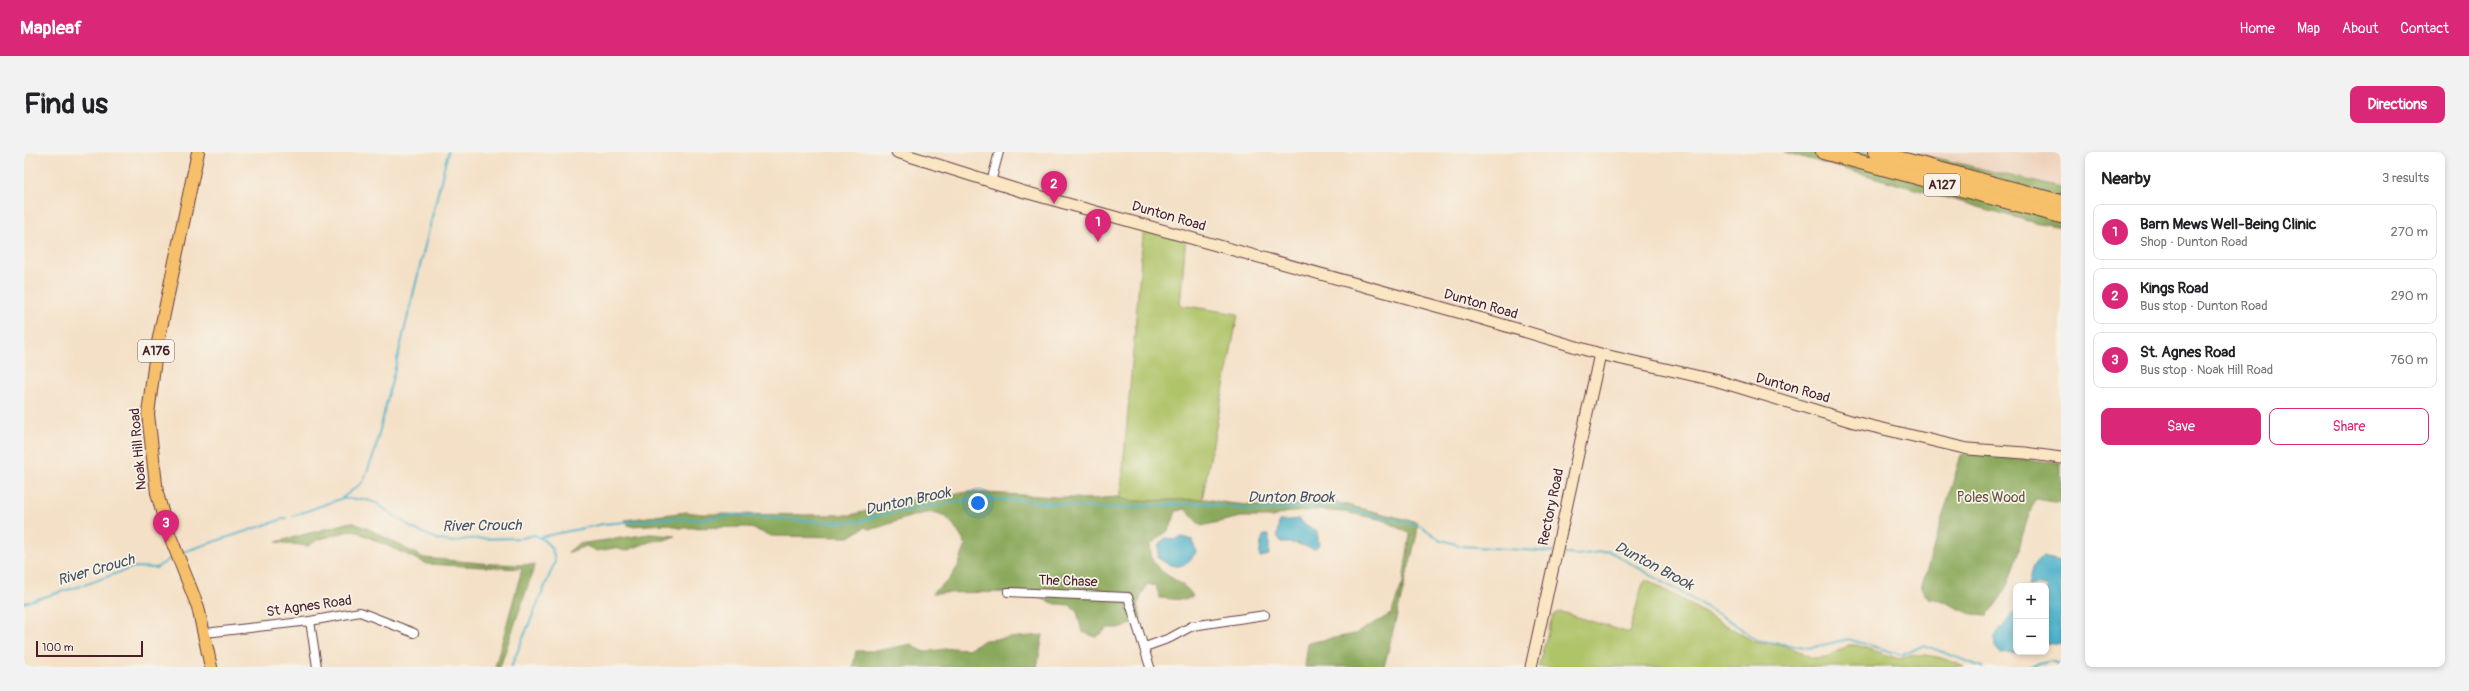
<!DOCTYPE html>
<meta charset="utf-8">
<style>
body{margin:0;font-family:Pangolin,sans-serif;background:#f2f2f2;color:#202124}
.controls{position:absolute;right:12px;bottom:12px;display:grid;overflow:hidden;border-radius:8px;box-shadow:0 2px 6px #0003}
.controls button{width:36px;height:36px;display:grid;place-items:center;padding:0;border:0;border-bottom:1px solid #e0e0e0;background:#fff;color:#202124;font:20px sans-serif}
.scale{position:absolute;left:12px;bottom:10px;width:107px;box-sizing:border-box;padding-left:4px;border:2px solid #4a1f2b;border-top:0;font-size:11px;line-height:14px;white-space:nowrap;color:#4a1f2b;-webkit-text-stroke:3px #f7f3e8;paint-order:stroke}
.you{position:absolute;left:954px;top:351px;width:14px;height:14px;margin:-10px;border:3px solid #fff;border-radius:50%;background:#1a73e8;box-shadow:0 0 0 6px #1a73e833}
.badge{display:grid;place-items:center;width:26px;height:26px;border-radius:50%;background:#db2777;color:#fff;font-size:13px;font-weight:700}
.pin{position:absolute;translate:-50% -33px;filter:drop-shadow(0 1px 2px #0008)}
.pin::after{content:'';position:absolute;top:21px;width:14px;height:12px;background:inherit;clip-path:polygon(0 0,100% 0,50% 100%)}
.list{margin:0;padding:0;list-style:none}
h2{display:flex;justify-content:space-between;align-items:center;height:52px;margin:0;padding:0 16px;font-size:17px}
h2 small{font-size:13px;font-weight:400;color:#757577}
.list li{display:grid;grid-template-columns:26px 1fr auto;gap:12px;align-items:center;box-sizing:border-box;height:56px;margin:0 8px 8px;padding:0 8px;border:1px solid #e0e0e0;border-radius:8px}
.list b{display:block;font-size:15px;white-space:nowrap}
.list p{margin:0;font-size:13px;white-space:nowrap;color:#757577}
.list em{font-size:13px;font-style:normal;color:#757577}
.actions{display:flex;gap:8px;padding:12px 16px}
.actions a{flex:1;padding:9px 0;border:1px solid #db2777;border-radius:8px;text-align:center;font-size:14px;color:#db2777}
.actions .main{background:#db2777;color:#fff}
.map{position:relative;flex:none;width:2037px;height:515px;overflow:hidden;border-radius:8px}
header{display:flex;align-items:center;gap:24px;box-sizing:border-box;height:56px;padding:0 20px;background:#db2777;color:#fff}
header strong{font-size:19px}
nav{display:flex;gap:22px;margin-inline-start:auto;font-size:14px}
.intro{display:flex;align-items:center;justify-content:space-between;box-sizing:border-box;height:96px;padding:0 24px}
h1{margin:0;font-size:28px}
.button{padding:10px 18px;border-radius:8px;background:#db2777;color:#fff;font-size:14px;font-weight:700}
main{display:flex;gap:24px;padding:0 24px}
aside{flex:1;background:#fff;border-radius:8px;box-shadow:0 2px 6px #0003}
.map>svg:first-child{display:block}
.built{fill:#eed1ba}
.green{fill:#afc367;stroke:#7c7149}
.forest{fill:#8ba95c;stroke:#6a6444}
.water{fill:#4ab1c9;stroke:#4a687a}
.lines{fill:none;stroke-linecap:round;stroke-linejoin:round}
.stream{stroke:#4ab1c9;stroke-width:2}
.street-casing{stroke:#643c42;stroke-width:10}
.secondary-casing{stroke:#643c42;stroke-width:13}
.primary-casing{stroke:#643c42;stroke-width:14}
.highway-casing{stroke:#643c42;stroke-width:16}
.street{stroke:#fff;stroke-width:8}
.secondary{stroke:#fbe6c4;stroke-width:11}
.primary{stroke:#f6c06b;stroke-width:12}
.highway{stroke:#f6c06b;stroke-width:14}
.labels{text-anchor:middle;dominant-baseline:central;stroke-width:3.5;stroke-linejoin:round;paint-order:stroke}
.shield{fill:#f7f3e8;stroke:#7e5f64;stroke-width:1}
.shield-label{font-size:13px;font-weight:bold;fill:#4a1f2b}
.street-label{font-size:14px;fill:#4a1f2b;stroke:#f7f3e8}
.park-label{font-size:14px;fill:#68503d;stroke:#f7f3e8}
.water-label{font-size:15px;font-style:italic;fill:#4a5262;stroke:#f7f3e8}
</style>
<header>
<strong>Mapleaf</strong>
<nav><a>Home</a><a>Map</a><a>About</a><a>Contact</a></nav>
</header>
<div class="intro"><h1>Find us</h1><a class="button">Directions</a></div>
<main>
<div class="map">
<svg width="2037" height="515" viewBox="0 0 2037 515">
<rect width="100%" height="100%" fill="#f7f3e8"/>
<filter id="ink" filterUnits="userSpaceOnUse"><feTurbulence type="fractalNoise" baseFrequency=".025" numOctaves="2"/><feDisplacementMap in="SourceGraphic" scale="8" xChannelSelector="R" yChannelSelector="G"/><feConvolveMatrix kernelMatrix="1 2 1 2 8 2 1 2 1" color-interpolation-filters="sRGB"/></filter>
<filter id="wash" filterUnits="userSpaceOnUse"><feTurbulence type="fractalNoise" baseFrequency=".012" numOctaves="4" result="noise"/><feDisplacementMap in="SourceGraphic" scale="16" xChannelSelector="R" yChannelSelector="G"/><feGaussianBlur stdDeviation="0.9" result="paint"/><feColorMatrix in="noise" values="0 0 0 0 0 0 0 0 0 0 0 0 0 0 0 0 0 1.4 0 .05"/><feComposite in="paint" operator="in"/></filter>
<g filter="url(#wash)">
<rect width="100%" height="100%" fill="#f4e0c6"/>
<polygon class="built" points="1892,0 2037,0 2037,36 1900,4"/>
<g class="green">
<polygon points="1120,72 1162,84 1156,153 1214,162 1178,348 1096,351"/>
<path d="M1622 427 1731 490 1764 494 1789 506 1803 505 1824 493H1833L1875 507C1898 498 1918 505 1940 515H1514L1528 466 1532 461 1538 460 1605 481 1618 434Z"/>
</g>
<g class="forest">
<polygon points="1760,0 1888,0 2037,36 2037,75 2004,69"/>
<path d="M1943 301 2037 311V351L2012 347C1992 384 1995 434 1962 463L1947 462 1916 448 1905 446 1897 437 1937 303Z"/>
<path d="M945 340 1066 347 1094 345 1108 349 1182 347 1203 351 1245 355 1306 349 1393 370V382L1360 515H1281L1284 491 1331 482 1367 462 1379 430 1386 382 1360 368 1320 360 1293 358 1259 361 1249 365H1217L1177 374 1161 357 1152 359 1146 377 1126 393C1127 398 1127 407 1130 411 1141 426 1160 429 1169 444L1161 448 1136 446 1132 434 1123 432 1113 453 1117 465 1099 476H1084L1072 485 1058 480 1053 459 1046 453 1032 452 1001 440 908 441 925 428 934 414 942 393C935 382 927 364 913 361 899 358 867 372 852 376L844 377 841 375 825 385 748 384 724 375 655 376 644 372 605 374 601 368 662 360 678 362 827 363 885 348Z"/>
<polygon points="327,370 345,377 400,406 468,412 511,413 476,515 471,515 498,417 403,412 329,378 293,388 284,394 252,390"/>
<polygon points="626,382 651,384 641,388 628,389 601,399 591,396 573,399 562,394 543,401 554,392"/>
<polygon points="1019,483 1013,515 829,515 832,499 853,499 887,492 900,500 929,496 944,497 961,488"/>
</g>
<g class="water">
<polygon points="1274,367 1293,380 1295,393 1290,397 1271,391 1258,391 1253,384 1255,369"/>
<path d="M1240 383H1245V403L1236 405C1235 399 1237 387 1240 383Z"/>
<path d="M1158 385 1169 388 1172 400C1161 417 1151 418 1134 406L1135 391 1142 386 1150 388Z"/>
<path d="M2018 405 2037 409V493L2022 491V434H2004C2007 422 2006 412 2018 405Z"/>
<polygon points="1992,457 1993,500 1976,501 1971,495 1970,486"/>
</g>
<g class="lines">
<g class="stream">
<polyline points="317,347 339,330 350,302 424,0"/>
<path d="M269 364 316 347H340L352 351 388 376 415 388 429 390 442 387 498 386 510 383C523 388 530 396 531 410L487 515"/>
<polyline points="516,385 579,372 648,366 674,368 709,363 796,370 835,370 856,363 948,347 996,348 1075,357 1177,351 1233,359 1307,353 1397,374 1415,387 1438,394 1529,400"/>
<polyline points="156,401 262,366"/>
<polyline points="1537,401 1553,403 1585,399 1708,470 1732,488 1787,496 1824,487 1879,503 1900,493 1958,515"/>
<polyline points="0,451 63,432 110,415 132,416 149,405"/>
<polyline points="2004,515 2027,509 2037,513"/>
</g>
</g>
</g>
<g filter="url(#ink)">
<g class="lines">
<defs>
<g id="street">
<polyline points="967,30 975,0"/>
<polyline points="984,440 1104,445 1126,515"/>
<polyline points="286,469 293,515"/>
<polyline points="181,481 286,469 336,460 390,481"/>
<polyline points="1121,495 1146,486 1168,474 1241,463"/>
</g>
<g id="secondary">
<polyline points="873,0 997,39 1459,167 1576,202 1694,229 1830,270 1944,297 2001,301 2037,306"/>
<polyline points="1507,515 1576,202"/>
</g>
<polyline id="primary" points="174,0 132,200 124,262 133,341 142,374 174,455 187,515"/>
<g id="highway">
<polyline points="1799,0 2037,64"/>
<polyline points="1851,0 2037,50"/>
</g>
</defs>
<use href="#street" class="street-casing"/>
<use href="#secondary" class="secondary-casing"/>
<use href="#primary" class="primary-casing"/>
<use href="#highway" class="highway-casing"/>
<use href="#street" class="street"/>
<use href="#secondary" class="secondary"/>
<use href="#primary" class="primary"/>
<use href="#highway" class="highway"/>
</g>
</g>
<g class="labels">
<g class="shield">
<rect x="1900" y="22" width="36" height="22" rx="3"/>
<rect x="114" y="188" width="36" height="22" rx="3"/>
</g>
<g class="shield-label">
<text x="1918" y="33">A127</text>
<text x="132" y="199">A176</text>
</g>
<g class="street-label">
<text transform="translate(1145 64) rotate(16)">Dunton Road</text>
<text transform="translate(1457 152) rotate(16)">Dunton Road</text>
<text transform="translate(1769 236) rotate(16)">Dunton Road</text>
<text transform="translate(114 297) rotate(-95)">Noak Hill Road</text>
<text transform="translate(1527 355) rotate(-78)">Rectory Road</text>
<text transform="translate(1044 429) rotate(2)">The Chase</text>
<text transform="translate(285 454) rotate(-8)">St Agnes Road</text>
</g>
<g class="park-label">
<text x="1967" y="345">Poles Wood</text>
</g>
<g class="water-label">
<text x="1267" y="345">Dunton Brook</text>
<text transform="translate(884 349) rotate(-12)">Dunton Brook</text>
<text transform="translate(458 374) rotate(-1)">River Crouch</text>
<text transform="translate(1630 414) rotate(28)">Dunton Brook</text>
<text transform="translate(72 418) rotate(-16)">River Crouch</text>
</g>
</g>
</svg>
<div class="controls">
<button>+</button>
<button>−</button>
</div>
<div class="scale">100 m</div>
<div class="you"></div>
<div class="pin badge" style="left:1074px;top:90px">1</div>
<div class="pin badge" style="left:1030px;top:52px">2</div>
<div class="pin badge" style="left:142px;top:391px">3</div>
</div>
<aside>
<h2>Nearby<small>3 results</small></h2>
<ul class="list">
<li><span class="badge">1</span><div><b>Barn Mews Well-Being Clinic</b><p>Shop · Dunton Road</p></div><em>270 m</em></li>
<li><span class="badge">2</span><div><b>Kings Road</b><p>Bus stop · Dunton Road</p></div><em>290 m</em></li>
<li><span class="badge">3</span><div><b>St. Agnes Road</b><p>Bus stop · Noak Hill Road</p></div><em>760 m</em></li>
</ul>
<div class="actions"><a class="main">Save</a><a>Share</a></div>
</aside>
</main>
